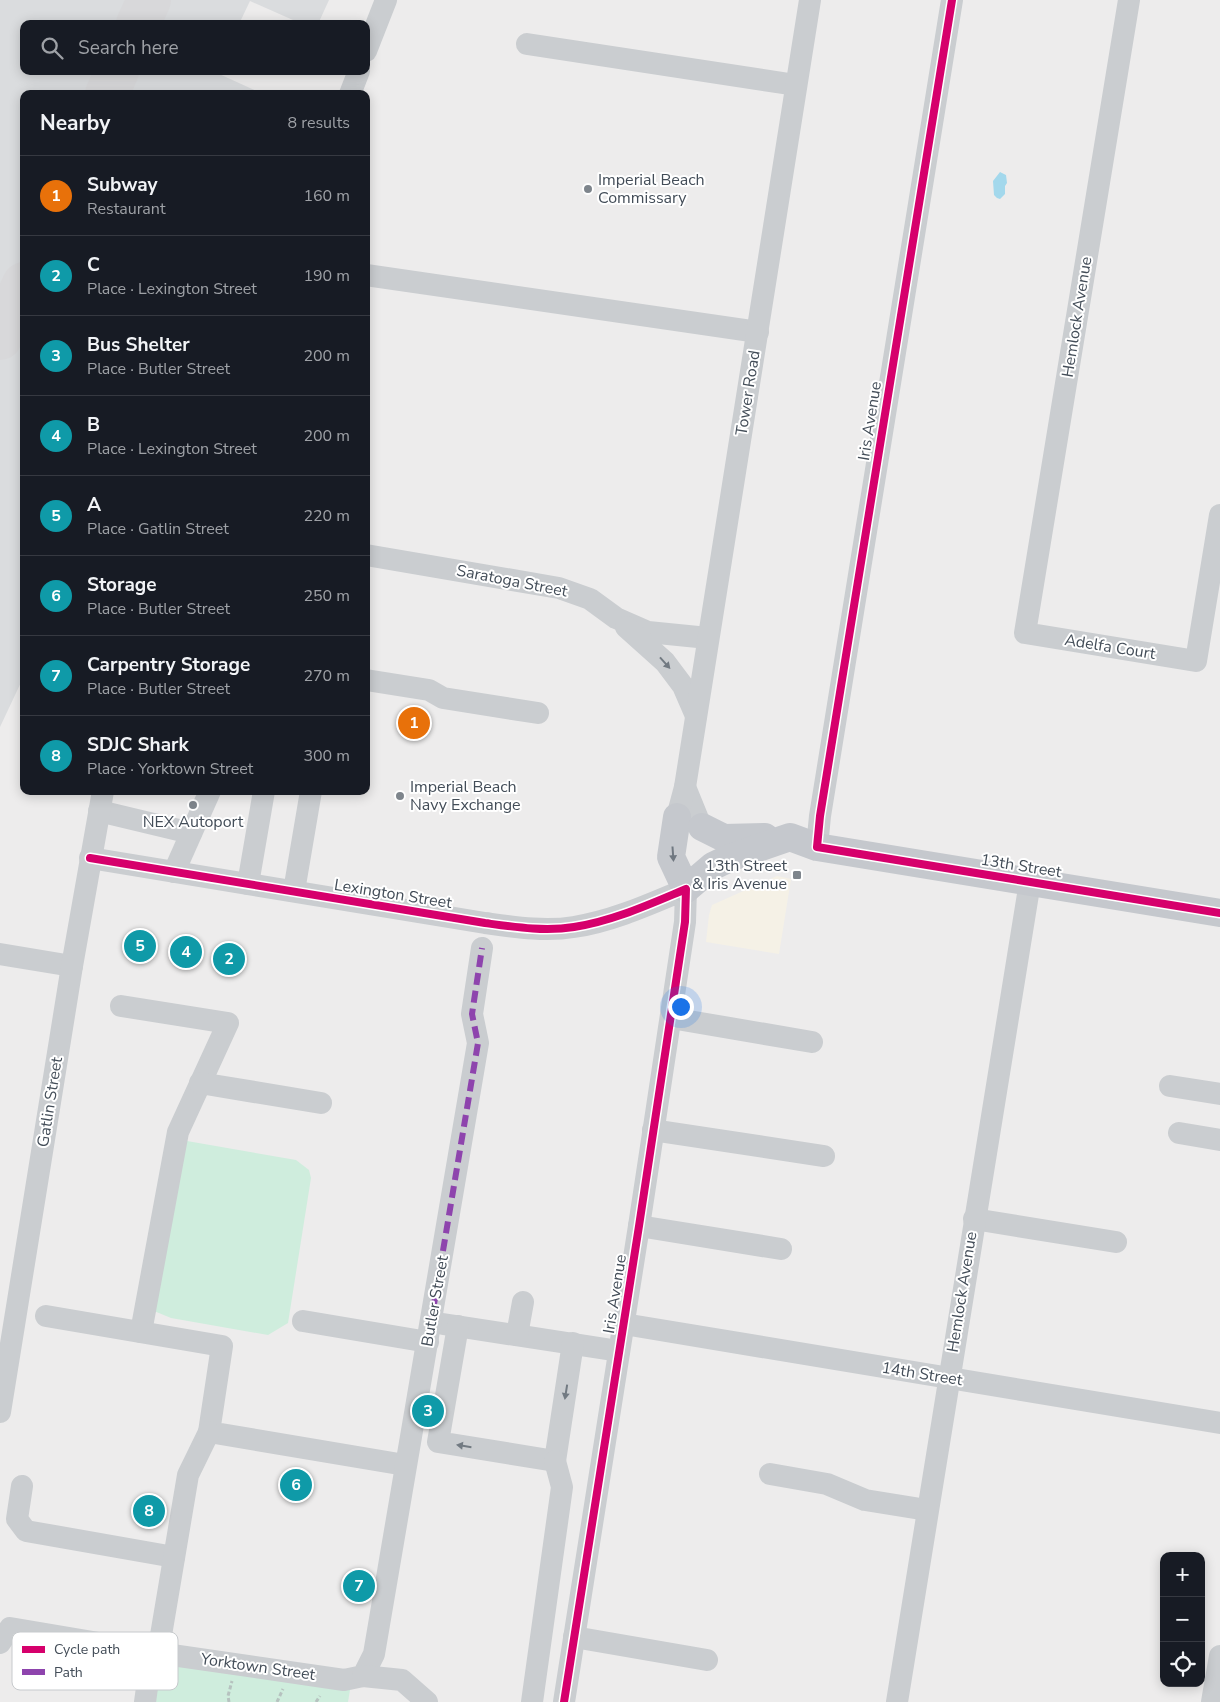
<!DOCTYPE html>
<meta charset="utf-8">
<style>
body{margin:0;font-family:"Nunito Sans",sans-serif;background:#20242c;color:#f1f3f6}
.controls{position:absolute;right:15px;bottom:15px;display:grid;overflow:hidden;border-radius:10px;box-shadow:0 2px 12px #0003}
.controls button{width:45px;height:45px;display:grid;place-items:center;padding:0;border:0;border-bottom:1px solid #363941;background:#171b24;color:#f1f3f6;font:25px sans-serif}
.you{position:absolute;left:680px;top:1006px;width:18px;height:18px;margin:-12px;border:4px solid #fff;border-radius:50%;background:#1a73e8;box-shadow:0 0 0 8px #1a73e833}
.badge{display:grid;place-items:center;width:32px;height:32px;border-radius:50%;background:#2563eb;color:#fff;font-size:16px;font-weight:700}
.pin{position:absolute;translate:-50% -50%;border:2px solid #fff;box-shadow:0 1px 5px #0006}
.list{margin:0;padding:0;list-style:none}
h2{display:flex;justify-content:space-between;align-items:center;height:65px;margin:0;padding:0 20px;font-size:21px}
h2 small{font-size:16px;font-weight:400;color:#9ea1a6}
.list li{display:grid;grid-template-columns:32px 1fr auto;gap:15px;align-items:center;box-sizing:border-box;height:80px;padding:0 20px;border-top:1px solid #363941}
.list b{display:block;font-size:19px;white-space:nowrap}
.list p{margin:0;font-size:16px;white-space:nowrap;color:#9ea1a6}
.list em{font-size:16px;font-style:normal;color:#9ea1a6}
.icon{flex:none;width:28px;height:28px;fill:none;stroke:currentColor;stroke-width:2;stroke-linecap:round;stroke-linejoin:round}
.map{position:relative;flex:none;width:1220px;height:1702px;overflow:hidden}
.search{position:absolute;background:#171b24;box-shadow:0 2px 12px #0003;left:20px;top:20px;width:350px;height:55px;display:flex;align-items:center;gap:12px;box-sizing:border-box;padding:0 18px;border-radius:10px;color:#9ea1a6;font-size:19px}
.panel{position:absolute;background:#171b24;box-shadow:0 2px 12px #0003;left:20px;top:90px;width:350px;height:705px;border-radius:10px}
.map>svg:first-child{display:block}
.commercial{fill:#f5f1e6}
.airport{fill:#dadcde}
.green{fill:#cfeddd}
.water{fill:#a3d8ec}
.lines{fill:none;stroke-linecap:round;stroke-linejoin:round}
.taxiway{stroke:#d8d8da;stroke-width:44}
.path{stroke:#b6c2bf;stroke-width:3;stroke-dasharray:4 2.5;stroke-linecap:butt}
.minor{stroke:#cacdd0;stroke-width:22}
.major{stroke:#c5c8cd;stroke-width:28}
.quiet{stroke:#8e44ad;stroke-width:6;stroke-dasharray:12 6;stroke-linecap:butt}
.cycleway-casing{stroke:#fff;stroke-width:11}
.cycleway{stroke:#d6006c;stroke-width:8}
.oneway{fill:#727a82}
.oneway2{fill:#707881}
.poi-dot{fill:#7e858c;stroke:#fff;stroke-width:2}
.labels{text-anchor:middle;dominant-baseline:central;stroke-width:4;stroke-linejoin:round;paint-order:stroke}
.poi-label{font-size:16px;fill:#434d58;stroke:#fff;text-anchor:start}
.street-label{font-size:16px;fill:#434d58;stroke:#fff}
.key{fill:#fff;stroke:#c7cacd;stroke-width:1}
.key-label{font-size:14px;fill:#434d58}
</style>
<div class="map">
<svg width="1220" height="1702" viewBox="0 0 1220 1702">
<rect width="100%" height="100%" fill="#edecec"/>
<polygon class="commercial" points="777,876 791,879 779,954 706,942 709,915 712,905"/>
<polygon class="airport" points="0,0 329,0 318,24 302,24 250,1 239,24 24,24 24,71 217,71 217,73 263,94 24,94 24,676 0,727"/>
<g class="green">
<polygon points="187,1141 296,1160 309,1170 311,1178 288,1323 268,1335 171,1318 154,1311"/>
<polygon points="159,1659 350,1690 348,1702 151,1702"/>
</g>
<polygon class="water" points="1000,172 1006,175 1007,183 1005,186 1005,194 1000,199 997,198 994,195 993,181"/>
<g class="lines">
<g class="taxiway">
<polyline points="138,24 149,0"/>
<polyline points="107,94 117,71"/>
<polyline points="0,338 24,284"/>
</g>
<g class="path">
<polyline points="229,1702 228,1696 232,1681"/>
<polyline points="277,1702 283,1689"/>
<polyline points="316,1702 320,1696"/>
</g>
<g class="minor">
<polyline points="1129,0 1025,633 1196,661 1220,515"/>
<polyline points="527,44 796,85"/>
<polyline points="366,51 386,0"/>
<polyline points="350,94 359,71"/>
<polyline points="366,275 758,332"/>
<polyline points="366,555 559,588 590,599 616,618 648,632 708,638"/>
<polyline points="626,627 665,662 683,686 696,716"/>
<polyline points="366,680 429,690 443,698 538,713"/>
<polyline points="685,787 698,819"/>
<polyline points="99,811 191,833"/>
<polyline points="677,817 685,787 810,0"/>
<polyline points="817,847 820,816 952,0"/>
<path d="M90 858 485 923C514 927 545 932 574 927 613 921 650 904 686 889L685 922 639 1226 564 1702"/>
<polyline points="174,872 210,791"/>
<polyline points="248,884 264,791"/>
<polyline points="294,891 311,791"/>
<polyline points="0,954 72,966"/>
<polyline points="121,1006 228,1023 178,1132 141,1332"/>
<polyline points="671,1018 812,1042"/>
<polyline points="200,1083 321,1103"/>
<polyline points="1170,1086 1220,1094"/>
<polyline points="653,1130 824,1156"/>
<polyline points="1179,1133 1220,1140"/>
<polyline points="974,1219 1116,1242"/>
<polyline points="639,1226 781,1249"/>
<polyline points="46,1316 222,1346 209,1432 405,1465"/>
<polyline points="303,1321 428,1342"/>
<polyline points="443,1324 619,1351"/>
<polyline points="624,1324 1220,1423"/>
<polyline points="458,1326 438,1442 555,1461 573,1343"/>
<polyline points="517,1335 523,1302"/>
<polyline points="0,1412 72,966 103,791"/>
<polyline points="770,1474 827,1484 865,1500 927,1510"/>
<polyline points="22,1486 17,1519 26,1531 174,1557"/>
<polyline points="574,1637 707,1660"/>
<polyline points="0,1643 10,1628 158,1653 344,1680 363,1676 374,1654 478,1043 472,1014 482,948"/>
<polyline points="158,1653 188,1475 209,1432"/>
<polyline points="363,1676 402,1680 427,1702"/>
<polyline points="145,1702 152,1652"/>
<polyline points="532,1702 562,1487 555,1461"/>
<polyline points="897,1702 1030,882"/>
<polyline points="1212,1702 1220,1656"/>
</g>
<g class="major">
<polyline points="677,817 671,857 686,889"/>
<polyline points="702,827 724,838 765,837"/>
<polyline points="686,889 713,866 732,857 790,837 817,847 1220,913"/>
</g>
<polyline class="quiet" points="431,1322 478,1043 472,1014 482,948"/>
<defs>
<g id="cycleway">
<polyline points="952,0 820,816 817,847 1220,913"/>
<path d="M90 858 485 923C514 927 545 932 574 927 613 921 650 904 686 889L685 922 639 1226 564 1702"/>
</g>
</defs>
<use href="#cycleway" class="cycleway-casing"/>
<use href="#cycleway" class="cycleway"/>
</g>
<defs><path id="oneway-solid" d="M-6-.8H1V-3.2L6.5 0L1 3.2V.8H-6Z" transform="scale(1.25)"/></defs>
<g class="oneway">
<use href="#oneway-solid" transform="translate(665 663) rotate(48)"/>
<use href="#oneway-solid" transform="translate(566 1392) rotate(99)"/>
<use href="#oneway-solid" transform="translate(464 1446) rotate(-171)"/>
</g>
<use class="oneway2" href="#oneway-solid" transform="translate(673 854) rotate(86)"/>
<g class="poi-dot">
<circle cx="588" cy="189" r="5"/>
<circle cx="400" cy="796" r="5"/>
<circle cx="193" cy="805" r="5"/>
<rect x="792" y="870" width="10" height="10" rx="2.5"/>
</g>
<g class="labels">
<g class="poi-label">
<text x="598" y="180">Imperial Beach<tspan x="598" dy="18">Commissary</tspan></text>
<text x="410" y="787">Imperial Beach<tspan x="410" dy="18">Navy Exchange</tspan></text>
<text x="193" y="822" text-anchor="middle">NEX Autoport</text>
<text x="787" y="866" text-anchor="end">13th Street<tspan x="787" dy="18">&amp; Iris Avenue</tspan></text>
</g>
<g class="street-label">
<text transform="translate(1077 317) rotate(-81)">Hemlock Avenue</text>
<text transform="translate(748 393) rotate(-81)">Tower Road</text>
<text transform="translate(870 421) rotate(-81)">Iris Avenue</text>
<text transform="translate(512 581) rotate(11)">Saratoga Street</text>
<text transform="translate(1110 647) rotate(9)">Adelfa Court</text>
<text transform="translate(1021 866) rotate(9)">13th Street</text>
<text transform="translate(393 894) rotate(9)">Lexington Street</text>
<text transform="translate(50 1102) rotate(-81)">Gatlin Street</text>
<text transform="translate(962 1292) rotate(-81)">Hemlock Avenue</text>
<text transform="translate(615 1294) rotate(-81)">Iris Avenue</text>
<text transform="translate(435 1301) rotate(-80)">Butler Street</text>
<text transform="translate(922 1374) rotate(9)">14th Street</text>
<text transform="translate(258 1667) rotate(8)">Yorktown Street</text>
</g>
</g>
<rect x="12" y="1632" width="166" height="58" rx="8" class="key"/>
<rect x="22" y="1646" width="23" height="7" fill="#d6006c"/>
<rect x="22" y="1669" width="23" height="6" fill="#8e44ad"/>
<g class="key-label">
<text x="54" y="1654">Cycle path</text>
<text x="54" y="1677">Path</text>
</g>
</svg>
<div class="controls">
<button>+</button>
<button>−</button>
<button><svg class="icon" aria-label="locate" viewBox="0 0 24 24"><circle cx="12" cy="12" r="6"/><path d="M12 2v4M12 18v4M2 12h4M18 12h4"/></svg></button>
</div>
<div class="you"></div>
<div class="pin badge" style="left:414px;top:723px;background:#e8710a">1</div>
<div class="pin badge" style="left:229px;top:959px;background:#0f9aa8">2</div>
<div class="pin badge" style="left:428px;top:1411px;background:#0f9aa8">3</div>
<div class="pin badge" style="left:186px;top:952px;background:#0f9aa8">4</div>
<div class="pin badge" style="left:140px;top:946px;background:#0f9aa8">5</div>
<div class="pin badge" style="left:296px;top:1485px;background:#0f9aa8">6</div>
<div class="pin badge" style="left:359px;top:1586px;background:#0f9aa8">7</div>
<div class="pin badge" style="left:149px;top:1511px;background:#0f9aa8">8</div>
<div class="search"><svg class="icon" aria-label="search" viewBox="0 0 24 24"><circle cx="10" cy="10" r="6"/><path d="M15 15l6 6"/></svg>Search here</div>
<section class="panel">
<h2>Nearby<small>8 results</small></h2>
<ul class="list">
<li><span class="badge" style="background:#e8710a">1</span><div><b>Subway</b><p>Restaurant</p></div><em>160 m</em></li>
<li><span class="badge" style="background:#0f9aa8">2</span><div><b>C</b><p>Place · Lexington Street</p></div><em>190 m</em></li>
<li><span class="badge" style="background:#0f9aa8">3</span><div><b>Bus Shelter</b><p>Place · Butler Street</p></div><em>200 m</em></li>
<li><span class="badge" style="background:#0f9aa8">4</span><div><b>B</b><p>Place · Lexington Street</p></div><em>200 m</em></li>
<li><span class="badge" style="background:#0f9aa8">5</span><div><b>A</b><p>Place · Gatlin Street</p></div><em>220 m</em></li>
<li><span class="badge" style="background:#0f9aa8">6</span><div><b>Storage</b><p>Place · Butler Street</p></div><em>250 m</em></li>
<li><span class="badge" style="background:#0f9aa8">7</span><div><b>Carpentry Storage</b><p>Place · Butler Street</p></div><em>270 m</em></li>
<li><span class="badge" style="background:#0f9aa8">8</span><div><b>SDJC Shark</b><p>Place · Yorktown Street</p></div><em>300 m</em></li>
</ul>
</section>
</div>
